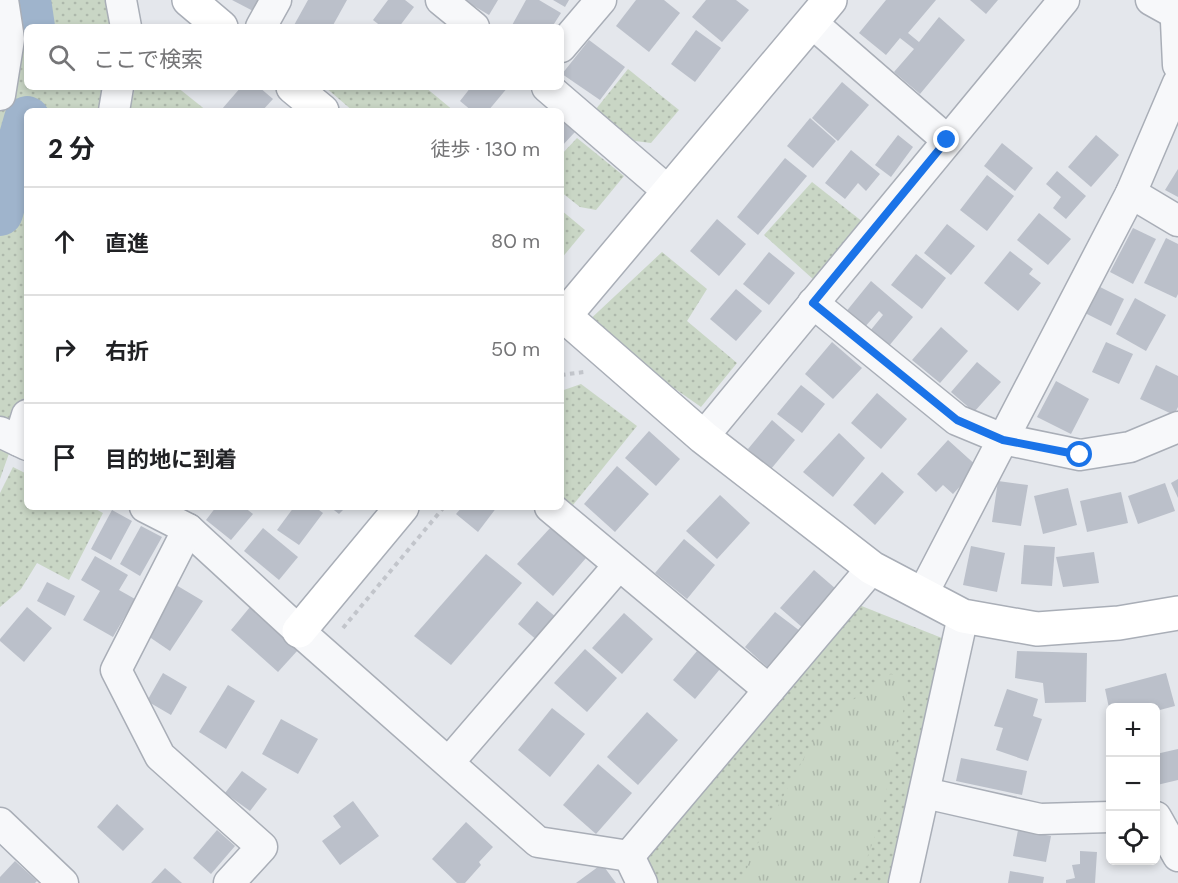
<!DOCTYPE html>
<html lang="ja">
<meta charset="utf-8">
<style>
body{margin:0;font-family:"DM Sans","Noto Sans JP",sans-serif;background:#f2f2f2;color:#202124}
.controls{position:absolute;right:18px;bottom:18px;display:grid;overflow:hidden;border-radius:9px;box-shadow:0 3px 9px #0003}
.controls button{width:54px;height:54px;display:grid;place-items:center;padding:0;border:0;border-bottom:2px solid #e0e0e0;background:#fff;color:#202124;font:30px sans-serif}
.stop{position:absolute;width:18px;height:18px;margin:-14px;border:4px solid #1a73e8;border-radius:50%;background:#fff}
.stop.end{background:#1a73e8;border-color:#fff;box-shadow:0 2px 6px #0008}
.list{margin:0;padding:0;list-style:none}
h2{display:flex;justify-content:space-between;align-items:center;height:78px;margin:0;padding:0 24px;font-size:26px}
h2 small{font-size:20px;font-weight:400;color:#757577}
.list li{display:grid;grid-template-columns:39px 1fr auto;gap:18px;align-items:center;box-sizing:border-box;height:108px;padding:0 24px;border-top:2px solid #e0e0e0}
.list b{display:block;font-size:22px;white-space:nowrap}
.list em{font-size:20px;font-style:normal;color:#757577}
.icon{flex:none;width:33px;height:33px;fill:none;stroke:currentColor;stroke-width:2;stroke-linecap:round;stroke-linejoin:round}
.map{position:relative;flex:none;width:1178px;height:883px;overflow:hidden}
.search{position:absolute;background:#fff;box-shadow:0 3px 9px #0003;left:24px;top:24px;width:540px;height:66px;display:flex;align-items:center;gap:15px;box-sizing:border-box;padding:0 21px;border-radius:9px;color:#757577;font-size:22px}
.panel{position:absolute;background:#fff;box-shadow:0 3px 9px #0003;left:24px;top:108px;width:540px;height:402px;border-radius:9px}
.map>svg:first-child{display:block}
.grass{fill:url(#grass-dots)}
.park{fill:url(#park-tufts)}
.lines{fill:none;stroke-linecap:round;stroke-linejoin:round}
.river{stroke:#9fb4cc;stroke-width:46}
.building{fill:#bbc0ca}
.street-casing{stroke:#a9aeb7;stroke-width:33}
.secondary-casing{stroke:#a9aeb7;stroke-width:36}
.path{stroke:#c2c5cb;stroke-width:4;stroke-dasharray:4.5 4.5;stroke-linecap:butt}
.street{stroke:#f7f8fa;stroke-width:30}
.secondary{stroke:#fff;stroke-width:33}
.route{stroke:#1a73e8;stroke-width:8}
</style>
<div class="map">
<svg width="1178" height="883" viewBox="0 0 1178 883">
<defs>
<pattern id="grass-dots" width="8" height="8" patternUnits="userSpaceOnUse" patternTransform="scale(1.5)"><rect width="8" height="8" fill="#c9d6c5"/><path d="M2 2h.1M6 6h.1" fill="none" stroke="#adb8ab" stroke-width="1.8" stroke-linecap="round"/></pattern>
<pattern id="park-tufts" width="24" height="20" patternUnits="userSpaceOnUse" patternTransform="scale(1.5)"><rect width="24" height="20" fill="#c9d6c5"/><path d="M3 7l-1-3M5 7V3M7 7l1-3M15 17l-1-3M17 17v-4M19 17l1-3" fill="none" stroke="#adb8ab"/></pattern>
</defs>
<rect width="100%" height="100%" fill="#e4e7ec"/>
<g class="grass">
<polygon points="3,0 122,0 123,27 27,27 27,87 116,87 110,111 27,111 27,402 0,479 0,96"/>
<polygon points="628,69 679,110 651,143 635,141 596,109"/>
<polygon points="135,87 177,87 207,111 130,111"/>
<polygon points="325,87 425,87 454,111 353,111"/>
<polygon points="577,138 624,176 596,210 580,207 561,192 561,155"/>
<polygon points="812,182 863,222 814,280 764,235"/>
<polygon points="561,210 585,230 561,259"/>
<polygon points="662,252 707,289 687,321 737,363 701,407 584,325"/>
<polygon points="581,384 637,426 573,505 561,497 561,391"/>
<polygon points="13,467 27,474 27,507 92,507 103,513 69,580 37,563 21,589 0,607 0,493"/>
<polygon points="854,603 957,644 903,883 642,883 632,862"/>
</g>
<polygon class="park" points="891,674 909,684 879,825 863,869 849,883 743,883 750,858 825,719"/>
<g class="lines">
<g class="river">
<polyline points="28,0 32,27"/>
<polyline points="0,213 27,119"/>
</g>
</g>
<g class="building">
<polygon points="232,0 264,0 257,13"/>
<polygon points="308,0 347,0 332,27 293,27"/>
<polygon points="388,0 405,0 414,7 399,27 382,27 373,20"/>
<polygon points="464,0 498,0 489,15"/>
<polygon points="526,0 539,0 561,13 552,27 511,27"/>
<polygon points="553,0 569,0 565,7"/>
<polygon points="636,0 664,0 680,13 649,52 616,26"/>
<polygon points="706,0 736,0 749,10 722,42 692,17"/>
<polygon points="886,0 936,0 908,33 919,42 939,17 965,40 920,94 894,72 914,49 900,38 886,55 859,33"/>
<polygon points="970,0 998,0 986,14"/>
<polygon points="696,30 721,48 695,82 671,64"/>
<polygon points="589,40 625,67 600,100 562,74"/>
<polygon points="842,82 869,105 838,141 812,118"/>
<polygon points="241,87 259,87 273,99 262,111 224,111 222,109"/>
<polygon points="471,87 508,87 488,111 472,111 460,101"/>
<polygon points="810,118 836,141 813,168 787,146"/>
<polygon points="561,120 575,132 561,147"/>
<polygon points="898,135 913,147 891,177 875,165"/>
<polygon points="1096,135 1119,155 1091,187 1068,167"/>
<polygon points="1002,143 1033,168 1015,191 984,166"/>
<polygon points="851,150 880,174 866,191 858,183 845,199 825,183"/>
<polygon points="785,158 807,176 758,235 737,217"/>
<polygon points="1178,169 1178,197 1165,190"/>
<polygon points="1057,171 1086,196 1066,219 1053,208 1061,197 1046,184"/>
<polygon points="987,175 1014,196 987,231 960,210"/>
<polygon points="1039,213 1071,239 1048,265 1017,240"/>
<polygon points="717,219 746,244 719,276 690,251"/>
<polygon points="947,224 975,246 951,275 924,253"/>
<polygon points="1133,228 1156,239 1133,284 1110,272"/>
<polygon points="1166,238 1178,244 1178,294 1176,298 1144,283"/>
<polygon points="1010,251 1033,269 1029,274 1041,283 1018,311 984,283"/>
<polygon points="769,252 795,273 769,305 743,284"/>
<polygon points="916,254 946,278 922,309 891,285"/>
<polygon points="871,281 913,317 888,347 870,331 883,315 879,311 863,329 845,313"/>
<polygon points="1098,286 1124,299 1111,326 1085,313"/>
<polygon points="736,289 762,311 736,341 710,319"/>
<polygon points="1135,298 1166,315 1146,351 1116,334"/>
<polygon points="941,327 968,351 940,383 912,360"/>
<polygon points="832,342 862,368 833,399 805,374"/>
<polygon points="1106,342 1133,354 1119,384 1092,372"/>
<polygon points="977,362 1001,382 974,412 951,392"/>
<polygon points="1156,365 1178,376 1178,407 1174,415 1140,399"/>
<polygon points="1056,381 1089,399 1071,434 1037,417"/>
<polygon points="801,385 825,404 802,433 777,414"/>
<polygon points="877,393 907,419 881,449 851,423"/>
<polygon points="772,420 795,440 771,469 748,449"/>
<polygon points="649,431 680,459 656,486 625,458"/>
<polygon points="839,433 865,458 833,497 803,472"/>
<polygon points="948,440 978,467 953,494 943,485 936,492 917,474"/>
<polygon points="617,466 649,494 615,532 584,504"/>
<polygon points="882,472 904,492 875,525 853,505"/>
<polygon points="1178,479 1178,498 1171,483"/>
<polygon points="998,481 1028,485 1021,526 992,522"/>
<polygon points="1165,483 1175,511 1138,524 1128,496"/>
<polygon points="1068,488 1077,525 1043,534 1034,496"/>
<polygon points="1121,492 1128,523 1087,532 1080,501"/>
<polygon points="720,495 750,523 717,559 686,531"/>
<polygon points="216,507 244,507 253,514 231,540 206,520"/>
<polygon points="294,507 315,507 323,513 299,545 277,530"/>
<polygon points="330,507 346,507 339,514"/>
<polygon points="462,507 497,507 478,532 456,514"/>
<polygon points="112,510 132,521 111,560 91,549"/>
<polygon points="141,526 162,537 140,576 120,564"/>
<polygon points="551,527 586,558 553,596 517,564"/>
<polygon points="263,528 298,557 279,580 244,551"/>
<polygon points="684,539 715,565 687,599 655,573"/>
<polygon points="1024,545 1055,547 1052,586 1021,584"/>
<polygon points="971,546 1005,553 997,592 963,585"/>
<polygon points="1094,552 1099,583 1063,587 1056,557"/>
<polygon points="486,554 522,583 451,665 414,636"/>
<polygon points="95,556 128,575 119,590 135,599 113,637 83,620 100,591 81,580"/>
<polygon points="814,570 836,589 803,628 780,608"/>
<polygon points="47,582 75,596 65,616 37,601"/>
<polygon points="176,585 203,601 170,651 145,634"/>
<polygon points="537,601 557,618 538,641 518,624"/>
<polygon points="27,607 52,628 24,662 0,641 0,639"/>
<polygon points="250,607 298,650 278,672 231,630"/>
<polygon points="775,612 800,631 768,668 745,647"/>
<polygon points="624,613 653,639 622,674 592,648"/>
<polygon points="585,649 617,678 587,712 554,683"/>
<polygon points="697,651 720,669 695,699 673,680"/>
<polygon points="1017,651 1087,653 1086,702 1045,703 1043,683 1015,678"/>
<polygon points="163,673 187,687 171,715 147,701"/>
<polygon points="1166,673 1175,706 1156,711 1156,708 1109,708 1105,689"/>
<polygon points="228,685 255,701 226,749 199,732"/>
<polygon points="1007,689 1038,699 1033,716 1042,719 1028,761 996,750 1003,728 994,726"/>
<polygon points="552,708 585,734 550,777 518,750"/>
<polygon points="647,712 678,740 638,785 607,757"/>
<polygon points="281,719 318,739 298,774 262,754"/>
<polygon points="1106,746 1110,746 1110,771 1109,771"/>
<polygon points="1178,749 1178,780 1157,785 1156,754"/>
<polygon points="961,758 1027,771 1022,795 956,781"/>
<polygon points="598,764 632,793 596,834 563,805"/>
<polygon points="242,771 267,789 250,811 225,793"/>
<polygon points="353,801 379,836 340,865 322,841 341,827 333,816"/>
<polygon points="117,804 144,829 123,851 97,827"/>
<polygon points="466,822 493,847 479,862 481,865 465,883 457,883 432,859"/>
<polygon points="217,830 235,846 211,874 193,858"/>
<polygon points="1018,830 1051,836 1046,862 1013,856"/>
<polygon points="1080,851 1097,852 1095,883 1066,883 1066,880 1075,878 1072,865 1080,864"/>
<polygon points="15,861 37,881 35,883 0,883 0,877"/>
<polygon points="602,864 616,883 576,883"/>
<polygon points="165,868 182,883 151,883"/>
<polygon points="1010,871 1044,877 1043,883 1008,883"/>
</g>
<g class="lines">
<defs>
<g id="street">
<polyline points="121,0 126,27"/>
<polyline points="441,0 474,27"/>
<polyline points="1151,0 1178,15"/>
<polyline points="1175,0 1178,65"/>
<polyline points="811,22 947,140"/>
<polyline points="261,27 276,0"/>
<polyline points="561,47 601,0"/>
<polyline points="547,87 668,191"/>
<polyline points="0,95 9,39 3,0"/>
<polyline points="114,111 118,87"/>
<polyline points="1131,193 1178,221"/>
<polyline points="813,303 957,420 1003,439 1080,455 1130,447 1178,427"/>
<polyline points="0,432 27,445"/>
<polyline points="703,437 1064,0"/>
<polyline points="19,441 27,415"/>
<polyline points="145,507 188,529 299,631 538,842 629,856"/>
<polyline points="550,507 769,690"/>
<polyline points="188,529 116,670 160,756 262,847 229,883"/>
<polyline points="922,595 1131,193 1178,83"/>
<polyline points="449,762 619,565"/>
<polyline points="925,793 1040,819 1110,817"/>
<polyline points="1156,817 1178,856"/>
<polyline points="0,823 63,883"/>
<polyline points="629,856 872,568"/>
<polyline points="629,856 642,883"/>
<polyline points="904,883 963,616"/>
</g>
<g id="secondary">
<polyline points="189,0 221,27"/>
<polyline points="293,87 322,111"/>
<polyline points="561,313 703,437 872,568 963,616 1037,629 1119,623 1178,613"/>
<polyline points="561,320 830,0"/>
<polyline points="299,631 402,507"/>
</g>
</defs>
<use href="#street" class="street-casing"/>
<use href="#secondary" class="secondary-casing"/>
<g class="path">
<polyline points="561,375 584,372"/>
<polyline points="343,628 444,507"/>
</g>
<use href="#street" class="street"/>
<use href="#secondary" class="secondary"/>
</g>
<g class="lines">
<polyline class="route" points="947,140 813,303 957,420 1003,440 1080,455"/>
</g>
</svg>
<div class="controls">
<button>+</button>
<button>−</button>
<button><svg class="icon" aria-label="locate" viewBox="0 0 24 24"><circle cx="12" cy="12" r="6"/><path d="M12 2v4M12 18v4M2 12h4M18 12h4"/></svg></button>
</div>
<div class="stop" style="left:1080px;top:455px"></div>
<div class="stop end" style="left:947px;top:140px"></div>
<div class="search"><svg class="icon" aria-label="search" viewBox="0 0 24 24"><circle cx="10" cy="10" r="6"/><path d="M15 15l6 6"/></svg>ここで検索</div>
<section class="panel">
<h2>2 分<small>徒歩 · 130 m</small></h2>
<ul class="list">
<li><svg class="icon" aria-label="ahead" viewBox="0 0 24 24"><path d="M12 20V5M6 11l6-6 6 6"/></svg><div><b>直進</b></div><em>80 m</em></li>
<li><svg class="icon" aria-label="right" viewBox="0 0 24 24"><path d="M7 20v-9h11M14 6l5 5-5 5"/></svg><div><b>右折</b></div><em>50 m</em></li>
<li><svg class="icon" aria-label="arrive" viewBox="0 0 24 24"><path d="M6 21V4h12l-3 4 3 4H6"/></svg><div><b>目的地に到着</b></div></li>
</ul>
</section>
</div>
